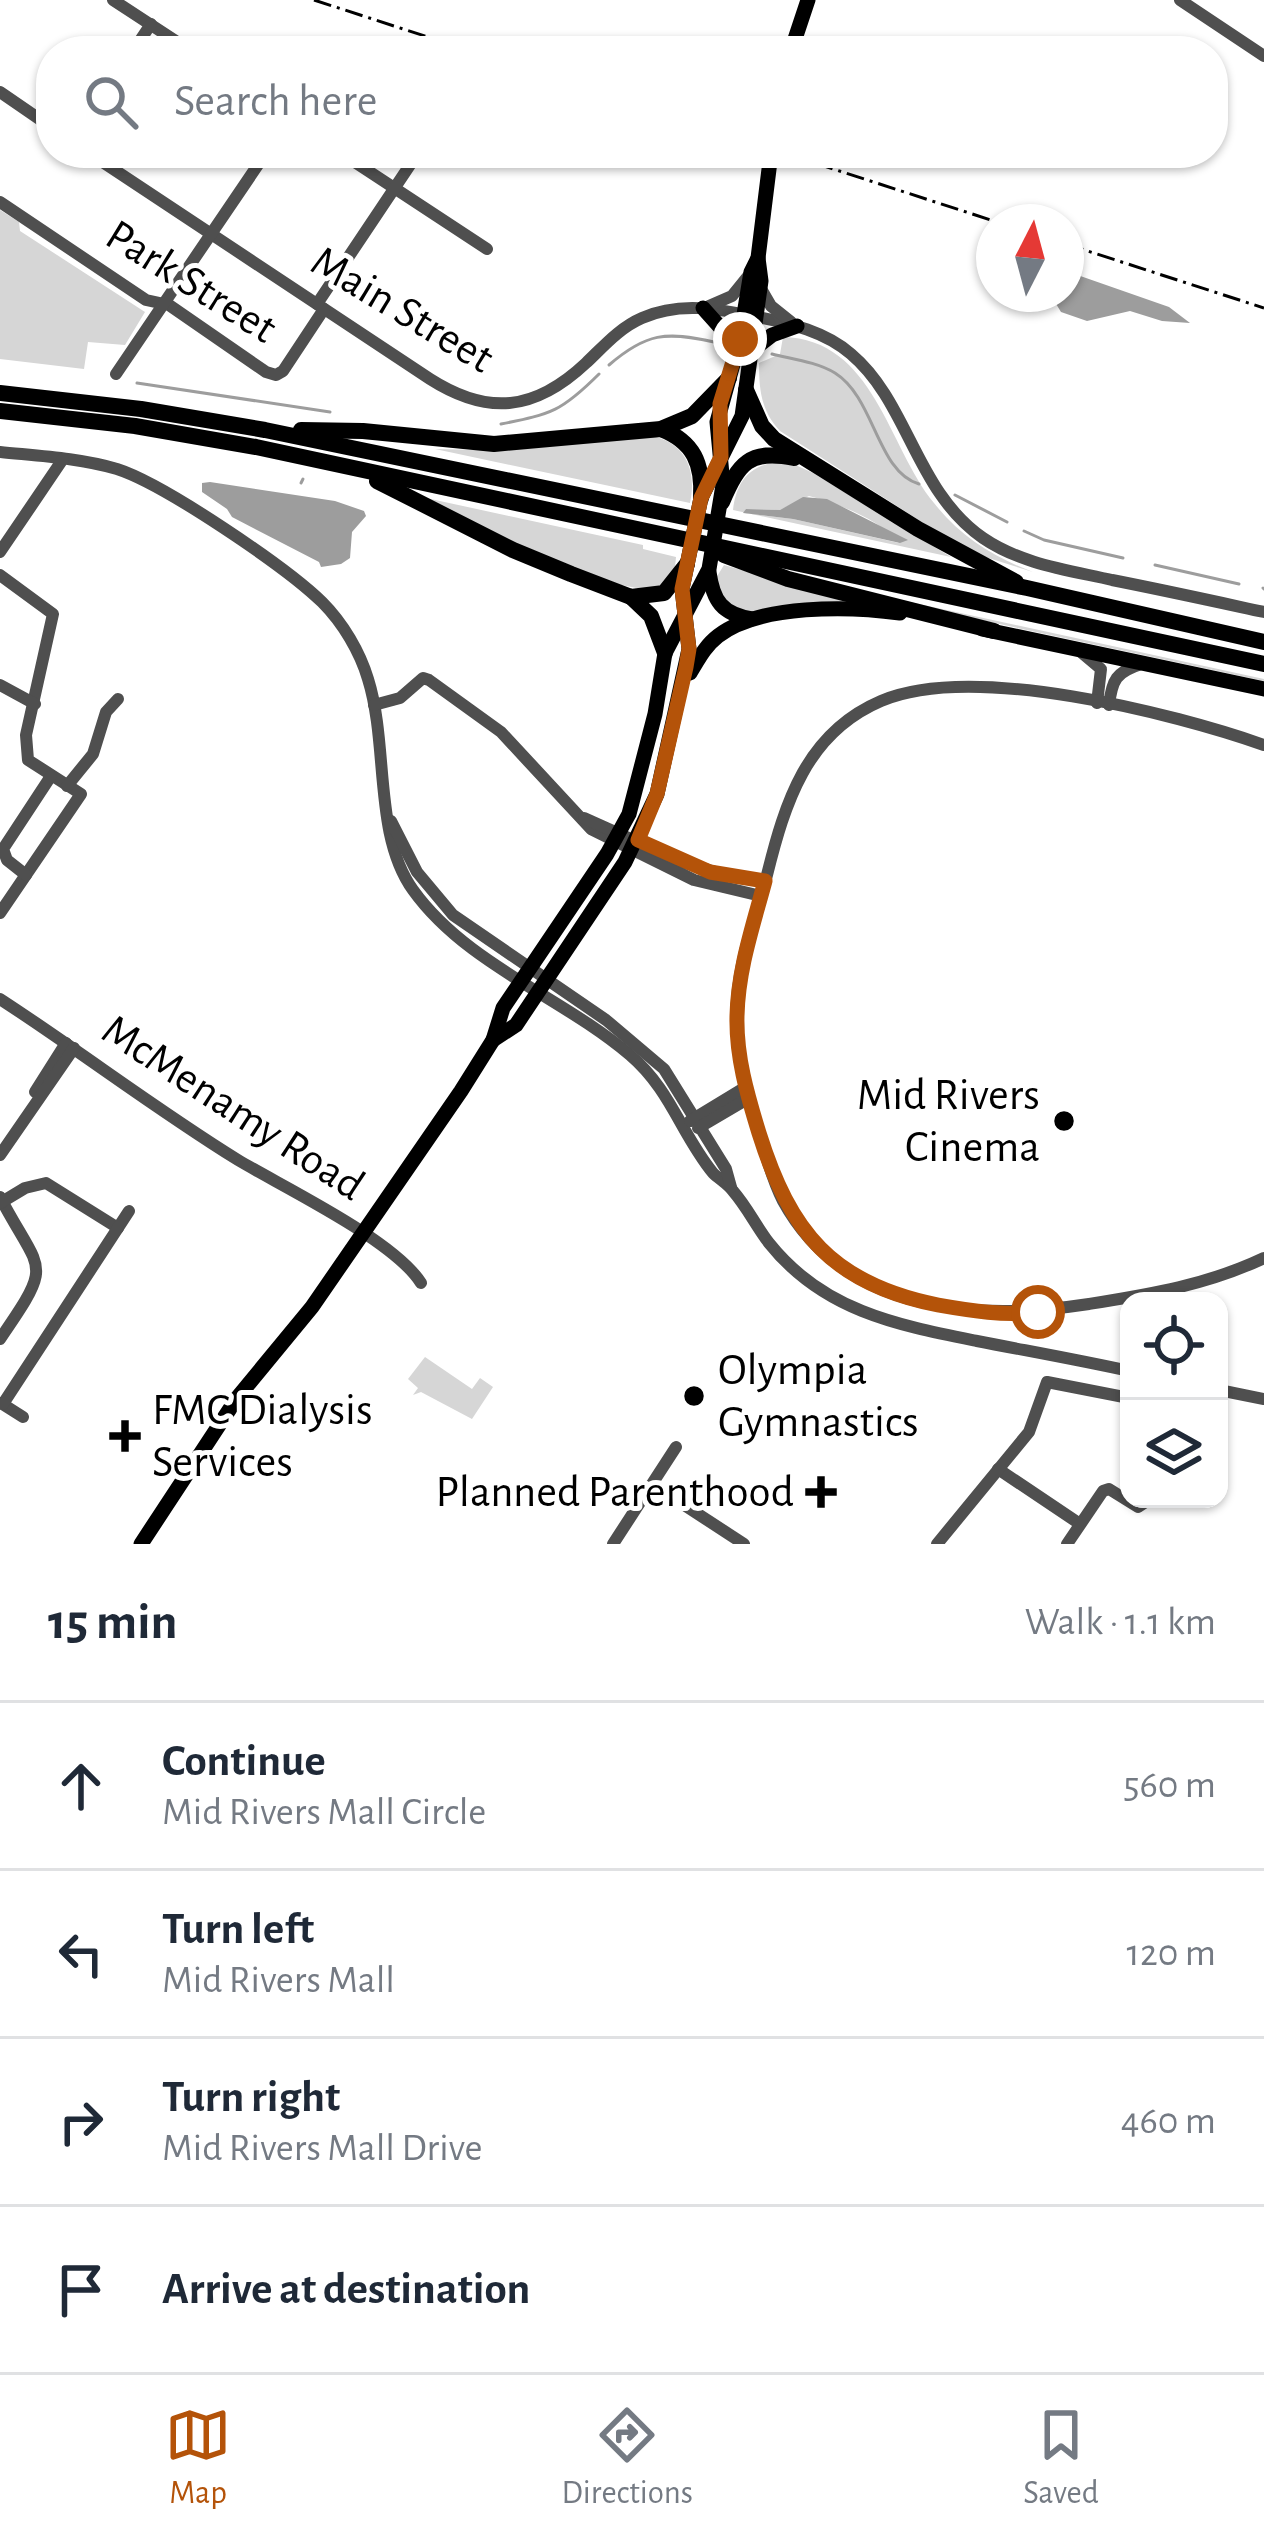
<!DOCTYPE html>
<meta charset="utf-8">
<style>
body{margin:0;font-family:"Alegreya Sans",sans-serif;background:#f6f6f7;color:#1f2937}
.controls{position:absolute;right:36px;bottom:36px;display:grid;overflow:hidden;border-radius:24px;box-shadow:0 3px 9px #0004}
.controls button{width:108px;height:108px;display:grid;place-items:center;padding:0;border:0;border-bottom:3px solid #e0e1e3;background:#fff;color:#1f2937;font:60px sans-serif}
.compass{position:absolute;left:976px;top:204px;width:108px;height:108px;border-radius:50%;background:#fff;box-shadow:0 3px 9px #0004;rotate:6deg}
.stop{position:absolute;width:36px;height:36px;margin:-27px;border:9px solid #b45309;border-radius:50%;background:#fff}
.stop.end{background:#b45309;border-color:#fff;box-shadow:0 3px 12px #0008}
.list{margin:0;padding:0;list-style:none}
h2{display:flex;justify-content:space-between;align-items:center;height:156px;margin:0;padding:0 48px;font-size:51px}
h2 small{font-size:39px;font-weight:400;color:#747a83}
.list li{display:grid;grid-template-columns:78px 1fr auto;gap:36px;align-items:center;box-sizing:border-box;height:168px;padding:0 48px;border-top:3px solid #e0e1e3}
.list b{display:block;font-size:45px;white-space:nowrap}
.list p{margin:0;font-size:39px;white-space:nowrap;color:#747a83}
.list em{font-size:39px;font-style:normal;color:#747a83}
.icon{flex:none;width:66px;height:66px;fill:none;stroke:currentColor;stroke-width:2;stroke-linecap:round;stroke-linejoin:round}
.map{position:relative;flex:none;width:1264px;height:1544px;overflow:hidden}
.search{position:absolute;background:#fff;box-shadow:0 3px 9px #0004;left:36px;right:36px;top:36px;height:132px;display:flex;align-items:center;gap:30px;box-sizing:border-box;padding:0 42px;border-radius:48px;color:#747a83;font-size:45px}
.sheet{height:828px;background:#fff}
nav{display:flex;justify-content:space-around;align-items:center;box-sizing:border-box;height:168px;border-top:3px solid #e0e1e3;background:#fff;font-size:33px;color:#747a83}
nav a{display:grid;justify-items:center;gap:6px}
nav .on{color:#b45309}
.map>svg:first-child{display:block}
.green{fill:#d6d6d6;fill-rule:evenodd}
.water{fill:#9d9d9d}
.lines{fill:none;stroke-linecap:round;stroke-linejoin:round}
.stream{stroke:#9d9d9d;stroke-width:3}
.minor{stroke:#4f4f4f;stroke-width:12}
.major{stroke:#000;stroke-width:15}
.highway{stroke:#000;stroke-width:16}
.rail{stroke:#000;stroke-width:3;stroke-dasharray:18 6 3 6;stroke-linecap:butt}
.route{stroke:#b45309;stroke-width:15}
.poi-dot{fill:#000;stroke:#fff;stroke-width:4.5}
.labels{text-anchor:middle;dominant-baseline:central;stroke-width:10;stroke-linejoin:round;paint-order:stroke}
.street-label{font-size:45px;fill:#000;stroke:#fff}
.poi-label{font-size:45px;fill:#000;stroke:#fff;text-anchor:end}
</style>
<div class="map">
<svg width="1264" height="1544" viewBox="0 0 1264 1544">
<rect width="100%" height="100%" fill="#fff"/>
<g class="green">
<polygon points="0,210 19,222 20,231 145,312 125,345 88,342 84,369 0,359"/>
<path d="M783 337C874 339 888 447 934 503 960 536 993 557 1033 572L982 556 939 533 780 431C761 411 759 389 759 363L780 354Z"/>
<path d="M652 436C686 443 697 471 690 503L435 449 483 450Z"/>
<path d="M787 461 813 473 951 557 733 510C737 478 752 463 787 461ZM809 496C839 504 879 519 899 543L793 519 745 513 746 509 780 510Z"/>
<path d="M426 498 643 545V549L676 557 675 567 660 588C602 596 481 526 426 498Z"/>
<polygon points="724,565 851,601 750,614 724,603 716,578"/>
<polygon points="827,584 1264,679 1264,681 906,604"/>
<polygon points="425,1357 472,1389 480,1378 493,1387 472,1419 421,1392 413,1395 418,1388 408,1379"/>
</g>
<g class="water">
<polygon points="1066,271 1169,307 1190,323 1162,321 1130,311 1087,321 1061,312 1050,294 1066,294"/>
<polygon points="210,482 335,501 364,511 366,516 352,532 350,558 341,564 321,567 319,562 232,517 227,509 202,492 202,483"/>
<polygon points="803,497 827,499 908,540 900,543 793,519 743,513 746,509 780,510"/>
</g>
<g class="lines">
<g class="stream">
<path d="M772 354C792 359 817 362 835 373 875 398 877 472 919 484"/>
<path d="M609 365C646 333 666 331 714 342"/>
<polyline points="137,383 330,412"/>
<path d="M501 424C552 414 562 411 599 374"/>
<polyline points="301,483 303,479"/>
<polyline points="955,495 1007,522"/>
<polyline points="1024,531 1044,540 1123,558"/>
<polyline points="1155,565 1239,584"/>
<polyline points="1263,588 1264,589"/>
</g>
<g class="minor">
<polyline points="113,0 191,51"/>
<polyline points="1180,0 1264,56"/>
<polyline points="133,51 151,24"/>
<polyline points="0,92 51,127"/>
<path d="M89 153 430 379C488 416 535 411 586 363 603 347 619 328 642 318 680 301 719 309 758 317 790 323 826 332 851 354 909 403 915 491 983 538 1021 564 1068 570 1112 580 1163 590 1213 601 1264 612"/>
<polyline points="341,153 487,249"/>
<polyline points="0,202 146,300 169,305 266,372 276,375 283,371 324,309"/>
<polyline points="760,287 771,306 791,322"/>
<polyline points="317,304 418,153"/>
<polyline points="709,306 732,296 749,275"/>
<polyline points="116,374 266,153"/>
<path d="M0 452C39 456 79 458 117 469 164 484 286 567 322 602 343 623 360 652 368 679 389 746 373 834 413 890 466 964 562 997 630 1055 671 1090 681 1134 713 1173 719 1179 728 1184 733 1191 747 1207 756 1226 769 1243 823 1311 897 1325 977 1341 1028 1351 1079 1360 1129 1371"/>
<polyline points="0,552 63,459"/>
<polyline points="0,575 53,614 26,735 28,760 81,794 0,913"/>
<polyline points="1082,653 1101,669 1097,703"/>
<polyline points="0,685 35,704"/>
<polyline points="374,705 400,698 423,678 429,680 501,732 591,829 694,880 761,896"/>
<path d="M1109 705C1112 680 1116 672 1141 664"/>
<path d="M1264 745C1173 713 972 662 881 701 806 733 785 803 767 875 756 916 740 956 737 999 734 1046 745 1089 759 1133 766 1156 772 1180 783 1201 845 1314 977 1321 1089 1304 1151 1294 1207 1285 1264 1258"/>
<polyline points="67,786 93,754 106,712 118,699"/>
<polyline points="584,818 682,862 732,877 765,881"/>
<polyline points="391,821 417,872 453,915 606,1020 664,1069 726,1169 731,1187"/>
<polyline points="26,875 7,860 3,849 51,776"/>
<path d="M0 999C80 1051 157 1110 238 1160 285 1188 394 1240 421 1283"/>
<polyline points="35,1092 66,1043"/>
<polyline points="690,1121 746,1087"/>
<polyline points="698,1128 749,1098"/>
<polyline points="0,1155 74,1048"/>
<path d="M0 1197C41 1275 55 1259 0 1339"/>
<polyline points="0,1203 25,1188 46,1183 118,1228"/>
<polyline points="1219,1390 1264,1399"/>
<polyline points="1,1403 23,1417"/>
<polyline points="3,1404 129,1211"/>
<polyline points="998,1469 1080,1524"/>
<polyline points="652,1484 744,1544"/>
<polyline points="613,1544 676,1447"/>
<polyline points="937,1544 1029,1432 1047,1382 1129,1398"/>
<polyline points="1067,1544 1103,1491 1109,1489 1138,1507 1150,1499"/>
</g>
<g class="major">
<polyline points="791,51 808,0"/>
<polyline points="703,308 728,336 733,360"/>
<polyline points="750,352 772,335 797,326"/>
<path d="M709 572C713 601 722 614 752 619"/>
<polyline points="982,629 1264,689"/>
<path d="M690 673C698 660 705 646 718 636 760 604 849 606 900 613"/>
<polyline points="493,1040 516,1025 625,862 657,794 689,649 682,589 701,498 742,416 761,281 758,258"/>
<polyline points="141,1544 237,1398 312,1307 461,1091 493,1040 503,1008 607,854 629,814 655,714 665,653 709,569 723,485 717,422 740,339 751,272 758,258 771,153"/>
</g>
<g class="highway">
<polyline points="746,390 762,426 774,439 918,529 1016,582"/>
<polyline points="0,393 141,409 265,430 1027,588 1264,642"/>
<polyline points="0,411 135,426 256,447 1264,664"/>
<path d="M661 429C694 442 703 464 701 498"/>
<polyline points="301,430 363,431 494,444 661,429 692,416 729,378"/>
<polyline points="377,481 513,550 571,574 631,597 664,593 687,564"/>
<path d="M722 502C739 463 749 449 794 458"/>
<polyline points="724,555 788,579 994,631"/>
<polyline points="631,597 651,616 665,653"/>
</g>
<g class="rail">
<polyline points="314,0 471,51"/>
<polyline points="784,153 997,222"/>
<polyline points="1066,244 1264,308"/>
</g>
</g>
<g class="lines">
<path class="route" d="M740 339 720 404 721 457 701 498 682 589 689 649 686 667 657 794 638 840 710 872 765 881C753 926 738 969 737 1016 736 1056 747 1094 759 1133 790 1232 832 1284 938 1305 972 1311 1004 1316 1038 1312"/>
</g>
<g class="poi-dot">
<circle cx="1064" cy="1121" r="12"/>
<circle cx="694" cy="1396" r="12"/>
<path d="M119 1418h12v12h12v12h-12v12h-12v-12h-12v-12h12z"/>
<path d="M815 1474h12v12h12v12h-12v12h-12v-12h-12v-12h12z"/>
</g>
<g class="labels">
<g class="street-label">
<text transform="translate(191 282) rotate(32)">Park Street</text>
<text transform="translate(402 310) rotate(31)">Main Street</text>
<text transform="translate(233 1108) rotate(33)">McMenamy Road</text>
</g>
<g class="poi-label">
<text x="1040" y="1095">Mid Rivers<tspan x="1040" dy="52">Cinema</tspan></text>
<text x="718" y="1370" text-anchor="start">Olympia<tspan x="718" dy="52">Gymnastics</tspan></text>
<text x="152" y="1410" text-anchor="start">FMC Dialysis<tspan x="152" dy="52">Services</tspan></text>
<text x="794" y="1492">Planned Parenthood</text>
</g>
</g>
</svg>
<div class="controls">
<button><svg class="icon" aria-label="locate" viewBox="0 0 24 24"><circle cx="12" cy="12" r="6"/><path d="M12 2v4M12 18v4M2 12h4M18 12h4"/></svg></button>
<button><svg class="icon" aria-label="layers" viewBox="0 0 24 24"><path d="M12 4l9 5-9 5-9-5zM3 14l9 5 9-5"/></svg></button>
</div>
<svg class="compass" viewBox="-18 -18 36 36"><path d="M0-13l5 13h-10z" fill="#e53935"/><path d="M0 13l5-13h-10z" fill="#747a83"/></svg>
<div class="stop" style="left:1038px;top:1312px"></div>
<div class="stop end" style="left:740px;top:339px"></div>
<div class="search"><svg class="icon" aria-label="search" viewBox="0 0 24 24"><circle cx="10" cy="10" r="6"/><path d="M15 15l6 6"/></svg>Search here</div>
</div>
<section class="sheet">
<h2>15 min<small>Walk · 1.1 km</small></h2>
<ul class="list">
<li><svg class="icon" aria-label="ahead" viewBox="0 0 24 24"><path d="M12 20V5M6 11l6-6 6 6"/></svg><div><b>Continue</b><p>Mid Rivers Mall Circle</p></div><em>560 m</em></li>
<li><svg class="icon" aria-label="left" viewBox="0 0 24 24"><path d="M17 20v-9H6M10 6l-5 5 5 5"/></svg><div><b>Turn left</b><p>Mid Rivers Mall</p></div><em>120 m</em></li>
<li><svg class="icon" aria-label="right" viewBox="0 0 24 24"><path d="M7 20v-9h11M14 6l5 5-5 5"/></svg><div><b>Turn right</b><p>Mid Rivers Mall Drive</p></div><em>460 m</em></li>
<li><svg class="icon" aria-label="arrive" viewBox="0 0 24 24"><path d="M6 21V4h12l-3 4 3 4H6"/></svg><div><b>Arrive at destination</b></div></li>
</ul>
</section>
<nav>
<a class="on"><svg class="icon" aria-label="map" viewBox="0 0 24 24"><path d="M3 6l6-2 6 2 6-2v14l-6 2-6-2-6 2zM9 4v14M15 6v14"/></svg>Map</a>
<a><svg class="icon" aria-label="directions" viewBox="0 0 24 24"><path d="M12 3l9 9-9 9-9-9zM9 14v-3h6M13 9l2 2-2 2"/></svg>Directions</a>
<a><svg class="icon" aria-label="saved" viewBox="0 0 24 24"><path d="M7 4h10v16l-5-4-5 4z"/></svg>Saved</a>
</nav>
